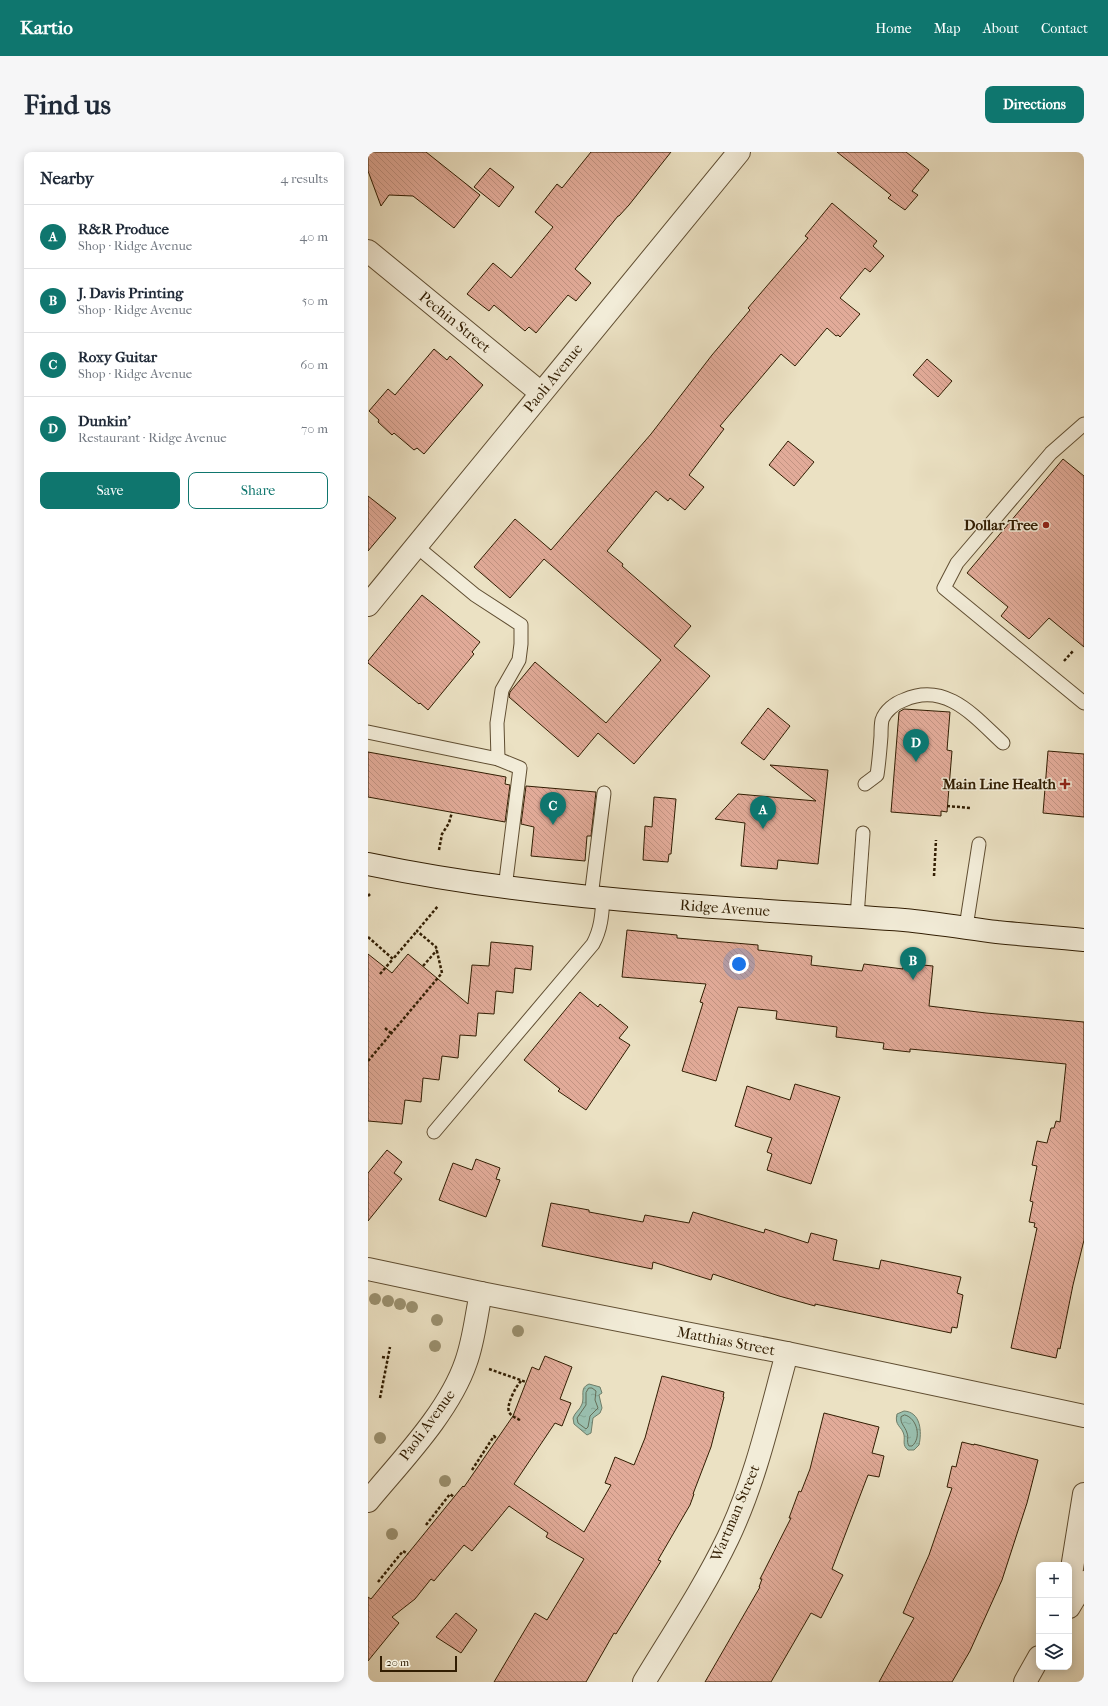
<!DOCTYPE html>
<meta charset="utf-8">
<style>
body{margin:0;font-family:"IM FELL French Canon",serif;background:#f6f6f7;color:#1f2937}
.controls{position:absolute;right:12px;bottom:12px;display:grid;overflow:hidden;border-radius:8px;box-shadow:0 2px 10px #0003}
.controls button{width:36px;height:36px;display:grid;place-items:center;padding:0;border:0;border-bottom:1px solid #e0e1e3;background:#fff;color:#1f2937;font:20px sans-serif}
.scale{position:absolute;left:12px;bottom:10px;width:77px;box-sizing:border-box;padding-left:4px;border:2px solid #311d02;border-top:0;font-size:11px;line-height:14px;white-space:nowrap;color:#311d02;-webkit-text-stroke:3px #f2ecd8;paint-order:stroke}
.you{position:absolute;left:371px;top:812px;width:14px;height:14px;margin:-10px;border:3px solid #fff;border-radius:50%;background:#1a73e8;box-shadow:0 0 0 6px #1a73e833}
.badge{display:grid;place-items:center;width:26px;height:26px;border-radius:50%;background:#0f766e;color:#fff;font-size:13px;font-weight:700}
.pin{position:absolute;translate:-50% -33px;filter:drop-shadow(0 1px 2px #0008)}
.pin::after{content:'';position:absolute;top:21px;width:14px;height:12px;background:inherit;clip-path:polygon(0 0,100% 0,50% 100%)}
.list{margin:0;padding:0;list-style:none}
h2{display:flex;justify-content:space-between;align-items:center;height:52px;margin:0;padding:0 16px;font-size:17px}
h2 small{font-size:13px;font-weight:400;color:#747a83}
.list li{display:grid;grid-template-columns:26px 1fr auto;gap:12px;align-items:center;box-sizing:border-box;height:64px;padding:0 16px;border-top:1px solid #e0e1e3}
.list b{display:block;font-size:15px;white-space:nowrap}
.list p{margin:0;font-size:13px;white-space:nowrap;color:#747a83}
.list em{font-size:13px;font-style:normal;color:#747a83}
.actions{display:flex;gap:8px;padding:12px 16px}
.actions a{flex:1;padding:9px 0;border:1px solid #0f766e;border-radius:8px;text-align:center;font-size:14px;color:#0f766e}
.actions .main{background:#0f766e;color:#fff}
.icon{flex:none;width:22px;height:22px;fill:none;stroke:currentColor;stroke-width:2;stroke-linecap:round;stroke-linejoin:round}
.map{position:relative;flex:none;width:716px;height:1530px;overflow:hidden;border-radius:8px}
header{display:flex;align-items:center;gap:24px;box-sizing:border-box;height:56px;padding:0 20px;background:#0f766e;color:#fff}
header strong{font-size:19px}
nav{display:flex;gap:22px;margin-inline-start:auto;font-size:14px}
.intro{display:flex;align-items:center;justify-content:space-between;box-sizing:border-box;height:96px;padding:0 24px}
h1{margin:0;font-size:28px}
.button{padding:10px 18px;border-radius:8px;background:#0f766e;color:#fff;font-size:14px;font-weight:700}
main{display:flex;gap:24px;padding:0 24px}
aside{flex:1;background:#fff;border-radius:8px;box-shadow:0 2px 10px #0003}
.map>svg:first-child{display:block}
.water{fill:url(#water-ripples);stroke:#6f7e69}
.lines{fill:none;stroke-linecap:round;stroke-linejoin:round}
.shore{stroke:#656e58;stroke-width:1}
.building{fill:url(#building-back-hatch);stroke:#311d02}
.lane-casing{stroke:#604e32;stroke-width:15}
.street-casing{stroke:#604e32;stroke-width:24}
.secondary-casing{stroke:#311d02;stroke-width:24}
.path{stroke:#311d02;stroke-width:2.5;stroke-dasharray:3 2;stroke-linecap:butt}
.lane{stroke:#f2ecd8;stroke-width:13}
.street{stroke:#f2ecd8;stroke-width:22}
.secondary{stroke:#f2ecd8;stroke-width:22}
.tree{fill:#9b9170}
.poi-dot{fill:#8f2418;stroke:#f2ecd8;stroke-width:1.5}
.labels{text-anchor:middle;dominant-baseline:central;stroke-width:3;stroke-linejoin:round;paint-order:stroke}
.street-label{font-size:15px;fill:#311d02;stroke:#f2ecd8}
.poi-label{font-size:15px;font-weight:bold;fill:#311d02;stroke:#f2ecd8;text-anchor:end}
</style>
<header>
<strong>Kartio</strong>
<nav><a>Home</a><a>Map</a><a>About</a><a>Contact</a></nav>
</header>
<div class="intro"><h1>Find us</h1><a class="button">Directions</a></div>
<main>
<aside>
<h2>Nearby<small>4 results</small></h2>
<ul class="list">
<li><span class="badge">A</span><div><b>R&amp;R Produce</b><p>Shop · Ridge Avenue</p></div><em>40 m</em></li>
<li><span class="badge">B</span><div><b>J. Davis Printing</b><p>Shop · Ridge Avenue</p></div><em>50 m</em></li>
<li><span class="badge">C</span><div><b>Roxy Guitar</b><p>Shop · Ridge Avenue</p></div><em>60 m</em></li>
<li><span class="badge">D</span><div><b>Dunkin'</b><p>Restaurant · Ridge Avenue</p></div><em>70 m</em></li>
</ul>
<div class="actions"><a class="main">Save</a><a>Share</a></div>
</aside>
<div class="map">
<svg width="716" height="1530" viewBox="0 0 716 1530">
<defs>
<pattern id="water-ripples" width="26" height="14" patternUnits="userSpaceOnUse"><rect width="26" height="14" fill="#99bead"/><path d="M2 4q2-2 4 0t4 0M15 11q2-2 4 0t4 0" fill="none" stroke="#84a393"/></pattern>
<pattern id="building-back-hatch" width="6" height="6" patternUnits="userSpaceOnUse"><rect width="6" height="6" fill="#e2ab99"/><path d="M-1 5l2 2M0 0l6 6M5-1l2 2" fill="none" stroke="#c29382"/></pattern>
</defs>
<rect width="100%" height="100%" fill="#ebe1c3"/>
<filter id="stains"><feTurbulence type="fractalNoise" baseFrequency=".005" numOctaves="4"/><feColorMatrix values="0 0 0 0 .2 0 0 0 0 .09 0 0 0 0 .02 0 0 0 .5 -.17"/></filter>
<radialGradient id="worn" r=".72"><stop offset=".6" stop-color="#630" stop-opacity="0"/><stop offset="1" stop-color="#630" stop-opacity=".3"/></radialGradient>
<g class="water">
<path d="M221 1232 232 1235 234 1241 231 1243 234 1256 232 1261 225 1266 223 1281 219 1283 206 1272 205 1266C207 1260 212 1258 214 1252 217 1244 211 1236 221 1232Z"/>
<path d="M536 1259C553 1260 554 1280 551 1293L546 1298H540C534 1293 537 1289 536 1283 534 1274 526 1274 529 1262Z"/>
</g>
<g class="lines">
<g class="shore">
<polygon points="221,1236 224,1236 228,1239 227,1248 230,1256 222,1264 220,1275 218,1277 210,1271 209,1266 218,1253 218,1241"/>
<path d="M537 1263C549 1266 554 1286 544 1294H541C538 1289 541 1286 539 1281 537 1274 532 1272 533 1265Z"/>
</g>
</g>
<g class="building">
<polygon points="0,0 58,0 112,43 86,76 45,44 21,43 13,54 0,19"/>
<polygon points="223,0 303,0 261,53 251,64 250,64 207,117 223,131 208,149 200,143 168,181 161,175 157,179 126,153 121,159 99,142 125,111 143,126 185,75 167,60 189,32 194,36"/>
<polygon points="469,0 538,0 561,18 544,39 550,43 537,58 520,46 523,43"/>
<polygon points="122,16 146,35 131,55 106,35"/>
<polygon points="464,51 509,89 505,94 516,104 502,120 497,116 472,146 492,162 472,185 470,183 468,184 459,176 427,214 413,202 352,274 356,277 321,323 336,335 317,358 302,346 300,349 288,339 239,399 255,412 254,414 323,474 306,494 342,524 266,612 230,581 210,605 141,545 142,540 167,510 238,571 293,508 176,407 142,446 106,415 147,367 183,398 283,282 344,203 382,158 380,156 440,86 437,84"/>
<polygon points="66,197 79,208 82,204 115,233 56,302 49,296 46,298 26,281 24,283 10,270 11,268 1,259 20,237 27,243"/>
<polygon points="559,207 584,229 570,245 545,223"/>
<polygon points="420,289 446,310 426,334 401,313"/>
<polygon points="695,307 716,324 716,495 681,466 661,487 633,464 640,455 599,421"/>
<polygon points="0,344 28,366 0,399"/>
<polygon points="54,443 112,490 104,500 106,502 60,558 52,551 51,552 0,511 0,509"/>
<polygon points="400,556 422,574 396,608 373,591"/>
<polygon points="536,557 582,560 579,598 584,599 579,660 573,659 573,664 523,660 531,560"/>
<polygon points="680,599 716,602 716,665 675,661"/>
<polygon points="0,600 138,625 137,632 142,633 137,670 0,645"/>
<polygon points="402,613 460,618 450,712 410,708 409,717 373,714 377,671 347,667 370,642 448,649"/>
<polygon points="158,634 228,640 223,684 219,684 217,709 163,704 166,675 153,672"/>
<polygon points="286,645 308,647 303,702 301,702 300,710 275,708 277,674 284,675"/>
<polygon points="259,778 309,783 309,786 390,793 390,798 444,804 443,813 494,819 496,812 535,817 535,811 565,814 561,854 618,861 716,870 716,1088 705,1133 692,1197 690,1196 688,1206 643,1196 669,1076 666,1075 667,1071 661,1070 665,1050 662,1049 669,1014 664,1013 669,989 679,991 683,976 686,976 688,969 692,970 698,912 542,897 542,900 515,897 516,891 468,885 469,875 408,867 409,859 370,855 348,929 314,919 335,851 332,850 338,832 254,825"/>
<polygon points="123,790 165,794 163,818 147,816 145,841 128,839 126,862 110,861 108,884 92,883 90,906 74,904 71,928 55,926 53,950 37,948 34,972 0,969 0,802 24,821 40,802 100,852 104,813 121,814"/>
<polygon points="212,840 230,855 232,852 260,875 251,886 262,893 218,958 190,939 192,937 156,908"/>
<polygon points="427,932 472,945 443,1032 399,1018 404,1002 399,1000 404,986 367,974 379,934 422,948"/>
<polygon points="19,998 34,1010 26,1021 34,1027 0,1069 0,1021"/>
<polygon points="108,1007 132,1016 128,1027 132,1028 118,1065 71,1048 85,1011 104,1018"/>
<polygon points="183,1051 221,1058 221,1060 275,1070 277,1063 321,1071 325,1060 396,1081 397,1077 440,1091 443,1081 469,1088 465,1108 511,1117 513,1108 593,1125 589,1141 595,1143 589,1176 584,1175 583,1181 447,1152 447,1154 411,1144 345,1122 343,1128 285,1110 284,1117 174,1094"/>
<polygon points="177,1204 204,1215 192,1247 203,1251 194,1274 187,1271 146,1332 216,1380 243,1333 237,1331 247,1305 266,1313 277,1286 294,1224 356,1240 355,1245 356,1245 343,1295 325,1342 326,1342 322,1353 290,1408 293,1409 248,1482 246,1481 218,1530 126,1530 167,1461 179,1468 216,1407 178,1385 180,1381 141,1354 104,1399 96,1393 66,1429 63,1427 47,1447 24,1465 31,1471 0,1509 0,1445 3,1447 95,1334 96,1335 145,1264 164,1215 171,1218"/>
<polygon points="456,1261 511,1275 504,1301 516,1304 511,1325 500,1323 464,1417 475,1423 453,1466 443,1461 403,1530 337,1530 392,1435 391,1435 394,1427 392,1427 423,1366 421,1366 431,1339 433,1340 442,1317"/>
<polygon points="594,1290 606,1293 606,1292 670,1308 659,1351 634,1428 602,1499 584,1530 511,1530 546,1466 535,1461 561,1403 584,1336 579,1335 584,1314 588,1315"/>
<polygon points="88,1461 109,1478 93,1501 68,1485"/>
</g>
<g class="lines">
<defs>
<g id="lane">
<polyline points="716,272 683,301 589,411 576,436 716,551"/>
<polyline points="48,394 107,443 153,473 153,492 151,508 134,538 129,571 130,607"/>
<polyline points="0,580 130,607 152,616 137,736"/>
<path d="M497 632 509 623C511 610 512 597 513 584 513 579 513 573 514 568 517 559 527 551 536 548 578 529 607 565 635 591"/>
<polyline points="223,745 236,641"/>
<polyline points="489,765 495,681"/>
<polyline points="598,775 611,692"/>
<path d="M66 980 225 792C233 777 234 763 235 746"/>
</g>
<g id="street">
<polyline points="0,99 173,241"/>
<polyline points="0,453 371,0"/>
<polyline points="0,1117 113,1141 419,1201 716,1264"/>
<path d="M0 1349C34 1308 81 1260 98 1210 106 1188 108 1164 113 1141"/>
<polyline points="701,1435 716,1342"/>
<polyline points="701,1455 716,1430"/>
<path d="M276 1530C305 1482 336 1436 360 1386 388 1327 402 1263 419 1201"/>
<polyline points="657,1530 671,1505"/>
</g>
<path id="secondary" d="M0 712C176 749 357 755 536 768 567 771 598 776 629 780 658 783 687 785 716 788"/>
</defs>
<use href="#lane" class="lane-casing"/>
<use href="#street" class="street-casing"/>
<use href="#secondary" class="secondary-casing"/>
<g class="path">
<polyline points="696,509 705,499"/>
<polyline points="579,654 603,656"/>
<polyline points="71,698 74,682 81,671 84,660"/>
<polyline points="566,724 568,688"/>
<polyline points="0,744 2,742"/>
<polyline points="0,785 25,807 49,779"/>
<polyline points="55,814 69,798"/>
<polyline points="12,822 25,807"/>
<polyline points="17,876 23,881"/>
<polyline points="0,909 74,821 68,795 49,779 70,754"/>
<polyline points="14,1205 20,1206"/>
<polyline points="121,1217 158,1230"/>
<polyline points="12,1246 22,1195"/>
<path d="M152 1268C148 1266 143 1264 141 1260 138 1253 148 1234 153 1229"/>
<polyline points="104,1318 126,1284 129,1287"/>
<polyline points="58,1373 82,1342 86,1345"/>
<polyline points="10,1430 35,1399 40,1402"/>
</g>
<use href="#lane" class="lane"/>
<use href="#street" class="street"/>
<use href="#secondary" class="secondary"/>
</g>
<g class="tree">
<circle cx="7" cy="1147" r="6"/>
<circle cx="20" cy="1149" r="6"/>
<circle cx="32" cy="1152" r="6"/>
<circle cx="44" cy="1155" r="6"/>
<circle cx="69" cy="1168" r="6"/>
<circle cx="150" cy="1179" r="6"/>
<circle cx="67" cy="1194" r="6"/>
<circle cx="12" cy="1286" r="6"/>
<circle cx="77" cy="1329" r="6"/>
<circle cx="24" cy="1382" r="6"/>
</g>
<g class="poi-dot">
<circle cx="678" cy="373" r="4"/>
<path d="M695 626h4v4h4v4h-4v4h-4v-4h-4v-4h4z"/>
</g>
<g class="labels">
<g class="street-label">
<text transform="translate(87 170) rotate(39)">Pechin Street</text>
<text transform="translate(185 226) rotate(-51)">Paoli Avenue</text>
<text transform="translate(357 756) rotate(4)">Ridge Avenue</text>
<text transform="translate(358 1189) rotate(11)">Matthias Street</text>
<text transform="translate(59 1273) rotate(-54)">Paoli Avenue</text>
<text transform="translate(367 1361) rotate(-67)">Wartman Street</text>
</g>
<g class="poi-label">
<text x="670" y="373">Dollar Tree</text>
<text x="688" y="632">Main Line Health</text>
</g>
</g>
<rect width="100%" height="100%" filter="url(#stains)"/>
<rect width="100%" height="100%" fill="url(#worn)"/>
</svg>
<div class="controls">
<button>+</button>
<button>−</button>
<button><svg class="icon" aria-label="layers" viewBox="0 0 24 24"><path d="M12 4l9 5-9 5-9-5zM3 14l9 5 9-5"/></svg></button>
</div>
<div class="scale">20 m</div>
<div class="you"></div>
<div class="pin badge" style="left:395px;top:677px">A</div>
<div class="pin badge" style="left:545px;top:828px">B</div>
<div class="pin badge" style="left:185px;top:673px">C</div>
<div class="pin badge" style="left:548px;top:610px">D</div>
</div>
</main>
